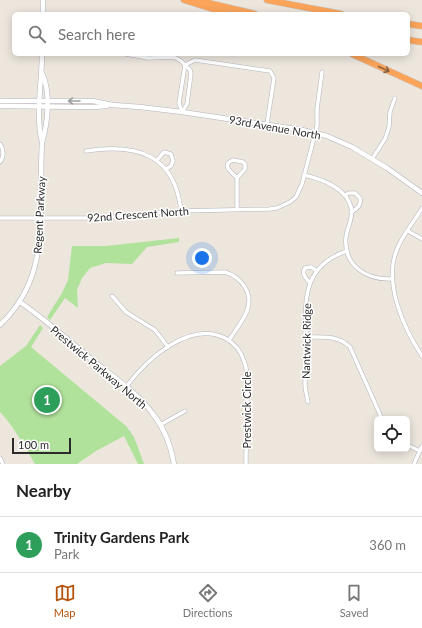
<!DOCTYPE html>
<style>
body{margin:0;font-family:Lato,sans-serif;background:#f6f6f6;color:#222}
.controls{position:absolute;right:12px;bottom:12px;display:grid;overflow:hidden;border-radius:6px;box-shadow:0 2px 10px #0003}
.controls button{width:36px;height:36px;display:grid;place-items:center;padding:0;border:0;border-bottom:1px solid #e0e0e0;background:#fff;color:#222;font:20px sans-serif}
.scale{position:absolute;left:12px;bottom:10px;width:59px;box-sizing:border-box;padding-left:4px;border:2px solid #2b2b2b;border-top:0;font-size:11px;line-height:14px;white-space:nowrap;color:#2b2b2b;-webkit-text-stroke:3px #fff;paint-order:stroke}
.you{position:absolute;left:202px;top:258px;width:14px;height:14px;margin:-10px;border:3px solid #fff;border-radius:50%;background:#1a73e8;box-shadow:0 0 0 6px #1a73e833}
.badge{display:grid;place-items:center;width:26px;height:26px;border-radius:50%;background:#b45309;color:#fff;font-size:13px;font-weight:700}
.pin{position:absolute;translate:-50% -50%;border:2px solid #fff;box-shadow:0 1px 4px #0006}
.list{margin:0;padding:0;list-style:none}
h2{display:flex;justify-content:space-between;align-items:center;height:52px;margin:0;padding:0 16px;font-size:17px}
h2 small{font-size:13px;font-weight:400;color:#767676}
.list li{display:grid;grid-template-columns:26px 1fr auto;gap:12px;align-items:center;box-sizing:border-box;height:56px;padding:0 16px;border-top:1px solid #e0e0e0}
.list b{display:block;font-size:15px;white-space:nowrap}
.list p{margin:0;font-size:13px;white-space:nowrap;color:#767676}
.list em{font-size:13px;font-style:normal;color:#767676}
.icon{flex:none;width:22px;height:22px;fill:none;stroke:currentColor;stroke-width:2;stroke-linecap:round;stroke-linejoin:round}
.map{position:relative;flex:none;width:422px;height:464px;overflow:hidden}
.search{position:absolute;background:#fff;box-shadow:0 2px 10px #0003;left:12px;right:12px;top:12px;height:44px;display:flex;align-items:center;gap:10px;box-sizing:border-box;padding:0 14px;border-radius:6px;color:#767676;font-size:15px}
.sheet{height:108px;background:#fff}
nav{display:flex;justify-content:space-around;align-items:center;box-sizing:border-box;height:56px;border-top:1px solid #e0e0e0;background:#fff;font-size:11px;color:#767676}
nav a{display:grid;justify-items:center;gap:2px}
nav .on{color:#b45309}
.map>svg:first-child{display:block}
.green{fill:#b1e29b}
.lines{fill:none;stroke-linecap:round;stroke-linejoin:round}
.street-casing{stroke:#b1b3be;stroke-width:4.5}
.secondary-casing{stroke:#b1b3be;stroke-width:5.5}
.highway-casing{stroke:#c8c8c8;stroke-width:7}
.street{stroke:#fff;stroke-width:3.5}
.secondary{stroke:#fff;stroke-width:4.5}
.highway{stroke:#fba45a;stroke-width:6}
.oneway{stroke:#896140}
.oneway2{stroke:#a0a0a0}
.labels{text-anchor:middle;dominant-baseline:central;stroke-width:3;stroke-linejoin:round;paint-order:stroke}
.street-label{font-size:11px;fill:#2b2b2b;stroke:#fff}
</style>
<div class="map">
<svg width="422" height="464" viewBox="0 0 422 464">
<rect width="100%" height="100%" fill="#ece6dd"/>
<g class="green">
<polygon points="179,238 179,242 147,247 132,264 106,263 90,268 82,278 77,290 78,308 65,298 50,320 47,317 62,293 68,280 72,246 106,246"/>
<path d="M40 325 43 328 31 347 126 426 134 437 144 464H138L124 436 96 451 77 464H35C24 446 15 428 0 412V366L26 346Z"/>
</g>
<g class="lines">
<defs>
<g id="street">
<polyline points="126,54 148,58 174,57 181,61 190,70 191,74 187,104 182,112"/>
<polyline points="185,65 195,60 270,71 274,78 267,124"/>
<polyline points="182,112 179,103 185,65"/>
<path d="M0 144C4 149 4 157 0 162"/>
<path d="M86 151C136 143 175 154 181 211"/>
<polyline points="372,159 385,139 389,127 390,112 395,98"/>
<polyline points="157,160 164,152 171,154 173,161 171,166 166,169"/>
<path d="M233 160 243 162 245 164V169L237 178C233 173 225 169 228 163Z"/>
<path d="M304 175C321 179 346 188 351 207 354 218 347 227 346 237 343 266 367 280 392 279"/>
<polyline points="237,178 237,209"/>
<path d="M345 195 349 193H355L360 198C362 205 357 209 351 212"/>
<path d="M422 208C414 222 401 236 396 252 384 284 404 329 422 356"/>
<polyline points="0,218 100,218 181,211 270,209 277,208 290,202 296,197 302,184 317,126 317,109 322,72"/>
<polyline points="408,231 422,239"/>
<path d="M177 273 225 272C241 277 254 293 247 311 243 321 235 331 229 340"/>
<path d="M310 283C306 278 301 274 305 268L311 267 317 271"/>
<polyline points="112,296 126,312 155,330 168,347"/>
<path d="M306 337C322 337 338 335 350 347L382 419"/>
<path d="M126 387C146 360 189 320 225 338 234 343 241 351 244 361 249 373 247 387 247 400 247 421 246 443 246 464"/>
<path d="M308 402C307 396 305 390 305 384 305 374 307 364 307 354 306 311 296 268 347 251"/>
<polyline points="160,425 185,411"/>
<polyline points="407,445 420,451"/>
<polyline points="0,458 3,464"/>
<polyline points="414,464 422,446"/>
</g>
<g id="secondary">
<polyline points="43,14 43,0"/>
<polyline points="0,101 93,101 113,105 140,107 182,112 302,130 327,136 352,147 387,168 422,193"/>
<polyline points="0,106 93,107 107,106"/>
<path d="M42 142C48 122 51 93 42 73"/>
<path d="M20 302C46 320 71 342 96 363 115 378 138 393 153 414 164 428 171 446 174 464"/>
<path d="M0 325C38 288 40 251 41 200 41 181 41 161 42 142 35 113 42 83 42 54"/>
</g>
<g id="highway">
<polyline points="184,0 229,14"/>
<polyline points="196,0 255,14"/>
<polyline points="267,0 341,14"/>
<polyline points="408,24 422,26"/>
<polyline points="408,40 422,42"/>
<polyline points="352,54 422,86"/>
</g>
</defs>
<use href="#street" class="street-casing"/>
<use href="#secondary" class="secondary-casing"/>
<use href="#highway" class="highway-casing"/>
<use href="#street" class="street"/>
<use href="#secondary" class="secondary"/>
<use href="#highway" class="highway"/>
</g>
<defs><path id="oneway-shaft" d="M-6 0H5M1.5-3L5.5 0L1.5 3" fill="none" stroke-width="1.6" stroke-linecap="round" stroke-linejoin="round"/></defs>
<use class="oneway" href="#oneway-shaft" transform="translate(384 69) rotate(25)"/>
<use class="oneway2" href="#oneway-shaft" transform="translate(74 101) rotate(180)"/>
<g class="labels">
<g class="street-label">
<text transform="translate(275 127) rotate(10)">93rd Avenue North</text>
<text transform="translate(138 214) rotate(-4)">92nd Crescent North</text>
<text transform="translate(39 215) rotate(-87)">Regent Parkway</text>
<text transform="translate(306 341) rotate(-89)">Nantwick Ridge</text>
<text transform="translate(99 367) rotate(40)">Prestwick Parkway North</text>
<text transform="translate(246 410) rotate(-90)">Prestwick Circle</text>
</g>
</g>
</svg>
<div class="controls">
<button><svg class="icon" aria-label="locate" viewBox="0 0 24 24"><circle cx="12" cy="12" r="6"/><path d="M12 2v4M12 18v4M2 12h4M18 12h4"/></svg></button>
</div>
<div class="scale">100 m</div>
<div class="you"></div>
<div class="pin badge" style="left:47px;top:400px;background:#2e9e5b">1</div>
<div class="search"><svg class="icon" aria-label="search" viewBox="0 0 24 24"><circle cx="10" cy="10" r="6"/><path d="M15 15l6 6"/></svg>Search here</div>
</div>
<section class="sheet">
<h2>Nearby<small></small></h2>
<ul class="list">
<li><span class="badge" style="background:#2e9e5b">1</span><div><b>Trinity Gardens Park</b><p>Park</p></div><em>360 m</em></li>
</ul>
</section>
<nav>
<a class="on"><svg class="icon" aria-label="map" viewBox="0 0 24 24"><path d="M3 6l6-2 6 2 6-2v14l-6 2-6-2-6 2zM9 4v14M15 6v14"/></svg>Map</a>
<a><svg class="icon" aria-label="directions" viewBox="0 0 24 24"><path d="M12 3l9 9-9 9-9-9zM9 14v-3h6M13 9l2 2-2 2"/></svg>Directions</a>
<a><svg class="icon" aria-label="saved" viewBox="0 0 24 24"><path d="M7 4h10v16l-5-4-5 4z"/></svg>Saved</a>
</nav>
